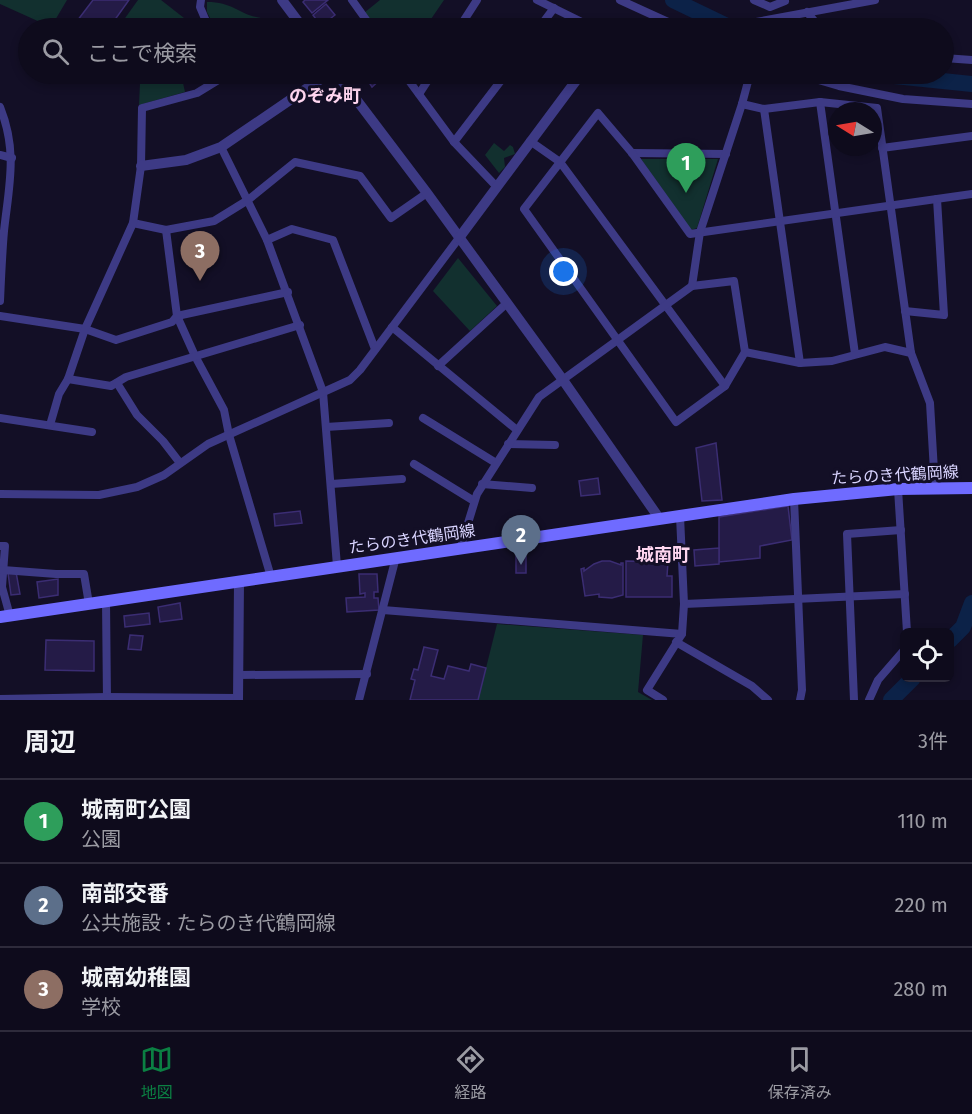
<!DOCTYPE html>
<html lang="ja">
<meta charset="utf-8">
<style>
body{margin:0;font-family:"Fira Sans","Noto Sans JP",sans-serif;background:#171425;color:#f1f3f6}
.controls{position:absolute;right:18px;bottom:18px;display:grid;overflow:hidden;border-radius:9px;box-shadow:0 3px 9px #0003}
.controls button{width:54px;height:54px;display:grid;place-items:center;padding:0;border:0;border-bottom:2px solid #2e2b3b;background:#0e0b1c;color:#f1f3f6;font:30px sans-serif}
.compass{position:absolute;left:828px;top:102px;width:54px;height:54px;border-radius:50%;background:#0e0b1c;box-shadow:0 3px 9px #0003;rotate:281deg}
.you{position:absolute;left:564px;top:272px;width:21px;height:21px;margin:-15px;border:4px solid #fff;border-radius:50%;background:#1a73e8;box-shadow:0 0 0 9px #1a73e833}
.badge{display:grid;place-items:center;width:39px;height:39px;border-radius:50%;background:#0b8043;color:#fff;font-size:20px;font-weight:700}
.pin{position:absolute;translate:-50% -50px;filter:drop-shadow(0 2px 3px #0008)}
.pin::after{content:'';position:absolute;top:32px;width:21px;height:18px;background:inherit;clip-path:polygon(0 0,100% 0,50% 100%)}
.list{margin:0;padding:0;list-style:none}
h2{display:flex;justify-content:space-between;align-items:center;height:78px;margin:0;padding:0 24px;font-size:26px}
h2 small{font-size:20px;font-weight:400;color:#9b9ba3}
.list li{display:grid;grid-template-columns:39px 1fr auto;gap:18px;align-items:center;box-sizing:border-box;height:84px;padding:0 24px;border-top:2px solid #2e2b3b}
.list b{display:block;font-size:22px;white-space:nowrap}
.list p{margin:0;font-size:20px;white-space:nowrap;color:#9b9ba3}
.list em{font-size:20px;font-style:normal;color:#9b9ba3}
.icon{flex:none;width:33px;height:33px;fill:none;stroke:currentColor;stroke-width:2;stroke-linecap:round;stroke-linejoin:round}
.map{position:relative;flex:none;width:972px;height:700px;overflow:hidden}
.search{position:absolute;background:#0e0b1c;box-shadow:0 3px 9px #0003;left:18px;right:18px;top:18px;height:66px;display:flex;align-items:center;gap:15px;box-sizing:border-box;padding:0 21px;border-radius:33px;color:#9b9ba3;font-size:22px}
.sheet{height:330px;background:#0e0b1c}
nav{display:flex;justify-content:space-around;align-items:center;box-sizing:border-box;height:84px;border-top:2px solid #2e2b3b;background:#0e0b1c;font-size:16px;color:#9b9ba3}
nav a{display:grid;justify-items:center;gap:3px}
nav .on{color:#0b8043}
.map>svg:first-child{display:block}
.green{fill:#12302f}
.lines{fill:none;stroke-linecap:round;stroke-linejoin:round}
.river{stroke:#0c2248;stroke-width:16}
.building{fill:#241b47;stroke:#3b2d73;stroke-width:1.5}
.minor{stroke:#3d3a85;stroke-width:8}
.tertiary{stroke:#3d3a85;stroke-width:10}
.secondary{stroke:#6f6bff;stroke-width:12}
.labels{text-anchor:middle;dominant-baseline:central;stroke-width:6;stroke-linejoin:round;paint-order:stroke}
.street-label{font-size:16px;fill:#d9d4ff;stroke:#130f26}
.neighbourhood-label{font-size:18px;font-weight:bold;fill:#ffd6f0;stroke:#130f26}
</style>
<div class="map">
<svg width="972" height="700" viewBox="0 0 972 700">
<rect width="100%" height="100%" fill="#130f26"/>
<g class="green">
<polygon points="0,0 67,0 51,27 0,4"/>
<polygon points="138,0 161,0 184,18 176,28 118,28"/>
<polygon points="380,0 444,0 429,22 401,18 398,28 378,28 364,13"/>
<path d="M207 2C234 2 239 15 261 18L269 28H215L207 12Z"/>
<polygon points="147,74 190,74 183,83 185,92 139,105 140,83"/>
<polygon points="494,143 504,151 510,145 513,147 515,154 504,158 505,167 499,173 485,155"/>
<polygon points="641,159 718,159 697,228 691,230"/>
<polygon points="458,258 497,306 470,331 433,291"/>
<polygon points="497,624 643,635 638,692 652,700 478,700"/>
</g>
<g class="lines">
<g class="river">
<polyline points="673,0 731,28"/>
<polyline points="875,74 972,84"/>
<polyline points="950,640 963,627 972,603"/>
<polyline points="891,700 913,678"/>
</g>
</g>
<g class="building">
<polygon points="93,0 129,0 109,28 103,28 98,25 96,28 76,28 74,25"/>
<polygon points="305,0 328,0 312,13 303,2"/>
<polygon points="326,4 335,15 321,26 313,15"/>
<polygon points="359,74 380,74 383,77 372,87 365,76 362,78"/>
<polygon points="716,443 722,500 702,501 696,448"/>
<polygon points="598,478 600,494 581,496 579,481"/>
<polygon points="788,506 792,540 760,546 760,558 719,562 719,517"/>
<polygon points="300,511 302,523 275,526 274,514"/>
<polygon points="719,548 719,564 695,566 694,550"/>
<rect x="516" y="556" width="10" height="17"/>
<polygon points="602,561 610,561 621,565 621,563 623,563 623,595 612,598 599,597 599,594 585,596 581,569 584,568 584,571 594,564"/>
<polygon points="626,561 668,562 667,576 672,576 672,597 626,597"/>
<polygon points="16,572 20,594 11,595 8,573"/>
<polygon points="359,574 377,574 378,592 374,592 374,598 378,598 379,610 347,612 346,598 365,597 365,593 360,594"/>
<polygon points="58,579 58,595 39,598 37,582"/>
<polygon points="180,603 182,619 160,622 158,607"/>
<polygon points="149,613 150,624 125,627 124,616"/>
<polygon points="130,635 143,636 141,650 128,649"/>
<polygon points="46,640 94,641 94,671 45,670"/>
<polygon points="424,647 438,650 431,676 444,679 448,666 469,671 471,664 486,668 478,700 410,700 415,680 411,679 414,669 418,670"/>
</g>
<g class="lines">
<g class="minor">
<polyline points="201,0 200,7 209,28"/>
<polyline points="352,0 372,28"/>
<polyline points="537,0 594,28"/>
<polyline points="620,0 668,22 677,28"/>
<polyline points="754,0 770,7 785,1"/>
<polyline points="807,12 820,28"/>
<polyline points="459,28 477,0"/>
<polyline points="539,28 554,8"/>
<polyline points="723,28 875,0"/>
<polyline points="944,58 972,60"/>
<polyline points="404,74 454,142 496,186"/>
<polyline points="798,74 839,86 903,99 972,104"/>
<polyline points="419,94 432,74"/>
<polyline points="820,102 855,354"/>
<polyline points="742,104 764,109 820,102 877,108 911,353 930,403 935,488"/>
<path d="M0 107C18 152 9 185 4 231 2 254 1 278 0 301"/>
<polyline points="764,109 800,363"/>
<polyline points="530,141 560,162 725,386"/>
<polyline points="454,142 506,74"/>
<polyline points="221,147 267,240 323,392 337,566"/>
<polyline points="882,148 972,136"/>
<polyline points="632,153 726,154"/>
<polyline points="0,155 12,158"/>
<polyline points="133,223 166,230 214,221 248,200 295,162 360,176 391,218 427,193"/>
<polyline points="166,230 177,316 195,356 224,410 229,435 271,577"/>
<polyline points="267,240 292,229 333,240 375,349"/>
<polyline points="692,286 734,281 745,352"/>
<polyline points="905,311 944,315 937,199"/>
<polyline points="0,316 85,329 116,340 172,322 177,316 288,292"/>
<polyline points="392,327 517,430"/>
<polyline points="911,353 885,347 832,361 800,363 745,352 725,386 676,422 524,209 598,113 632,153 690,234 972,194"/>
<polyline points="438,366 507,303"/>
<polyline points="68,379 111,386 126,377 300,325"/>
<polyline points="117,383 137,415 163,441 180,463"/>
<polyline points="0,418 92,432"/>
<polyline points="423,418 496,463"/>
<polyline points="50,425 59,394 68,379 85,329 133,223 141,166 142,108 197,93 228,74"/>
<polyline points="326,427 389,423"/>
<polyline points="508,444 555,445"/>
<polyline points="414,464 474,501"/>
<polyline points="331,484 402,479"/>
<polyline points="482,484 532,488"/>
<polyline points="898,489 907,632"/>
<polyline points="0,494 99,495 137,487 164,475 208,444 350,380 360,370 459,238"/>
<polyline points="794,499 802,690 800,700"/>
<polyline points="0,546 5,546 2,587 10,616"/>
<polyline points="460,549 477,494 539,397 692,286 700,232 742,104 750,74"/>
<polyline points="3,570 56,574 84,574 89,604"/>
<polyline points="106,601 107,700"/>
<polyline points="684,604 905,594"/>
<polyline points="383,610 682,634"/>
<polyline points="676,642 752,686 768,700"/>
<polyline points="239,675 367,674"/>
<polyline points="0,699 107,697 238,698"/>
<polyline points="359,700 396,557"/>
<polyline points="663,700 647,690 682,634 684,604 680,516"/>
<polyline points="854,700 847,534 901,530"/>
<polyline points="869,700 878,680 904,650"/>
</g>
<g class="tertiary">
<polyline points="282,0 303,28"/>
<polyline points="337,74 427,193 563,380 659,518"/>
<polyline points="141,166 186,160 221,147 328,74"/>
<polyline points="459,238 581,74"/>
<polyline points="238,700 239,582"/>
</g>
<polyline class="secondary" points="0,617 794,499 898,489 972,488"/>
</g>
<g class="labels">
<g class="street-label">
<text transform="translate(895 475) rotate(-3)">たらのき代鶴岡線</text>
<text transform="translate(412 539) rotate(-8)">たらのき代鶴岡線</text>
</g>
<g class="neighbourhood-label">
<text x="325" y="96">のぞみ町</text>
<text x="663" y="555">城南町</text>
</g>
</g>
</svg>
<div class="controls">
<button><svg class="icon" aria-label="locate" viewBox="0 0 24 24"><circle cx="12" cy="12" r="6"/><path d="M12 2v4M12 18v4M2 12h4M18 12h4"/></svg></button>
</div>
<svg class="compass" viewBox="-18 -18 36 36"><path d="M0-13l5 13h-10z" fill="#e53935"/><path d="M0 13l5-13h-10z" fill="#9b9ba3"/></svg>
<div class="you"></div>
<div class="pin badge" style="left:686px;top:193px;background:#2e9e5b">1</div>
<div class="pin badge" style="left:521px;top:565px;background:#5c6f8a">2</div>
<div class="pin badge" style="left:200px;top:281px;background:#8d6e63">3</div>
<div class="search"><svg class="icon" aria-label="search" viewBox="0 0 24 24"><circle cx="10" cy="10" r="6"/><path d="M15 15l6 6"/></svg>ここで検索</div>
</div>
<section class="sheet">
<h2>周辺<small>3件</small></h2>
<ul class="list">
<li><span class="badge" style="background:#2e9e5b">1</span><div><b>城南町公園</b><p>公園</p></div><em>110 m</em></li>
<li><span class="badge" style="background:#5c6f8a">2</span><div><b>南部交番</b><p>公共施設 · たらのき代鶴岡線</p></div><em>220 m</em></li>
<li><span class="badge" style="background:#8d6e63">3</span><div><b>城南幼稚園</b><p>学校</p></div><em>280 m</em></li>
</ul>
</section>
<nav>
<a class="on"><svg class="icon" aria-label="map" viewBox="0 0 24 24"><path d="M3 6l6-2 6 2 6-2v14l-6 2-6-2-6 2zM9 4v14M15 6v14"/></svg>地図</a>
<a><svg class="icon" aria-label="directions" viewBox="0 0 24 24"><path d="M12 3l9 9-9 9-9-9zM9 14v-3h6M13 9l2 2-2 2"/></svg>経路</a>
<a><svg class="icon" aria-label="saved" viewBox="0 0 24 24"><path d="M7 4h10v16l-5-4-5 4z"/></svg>保存済み</a>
</nav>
